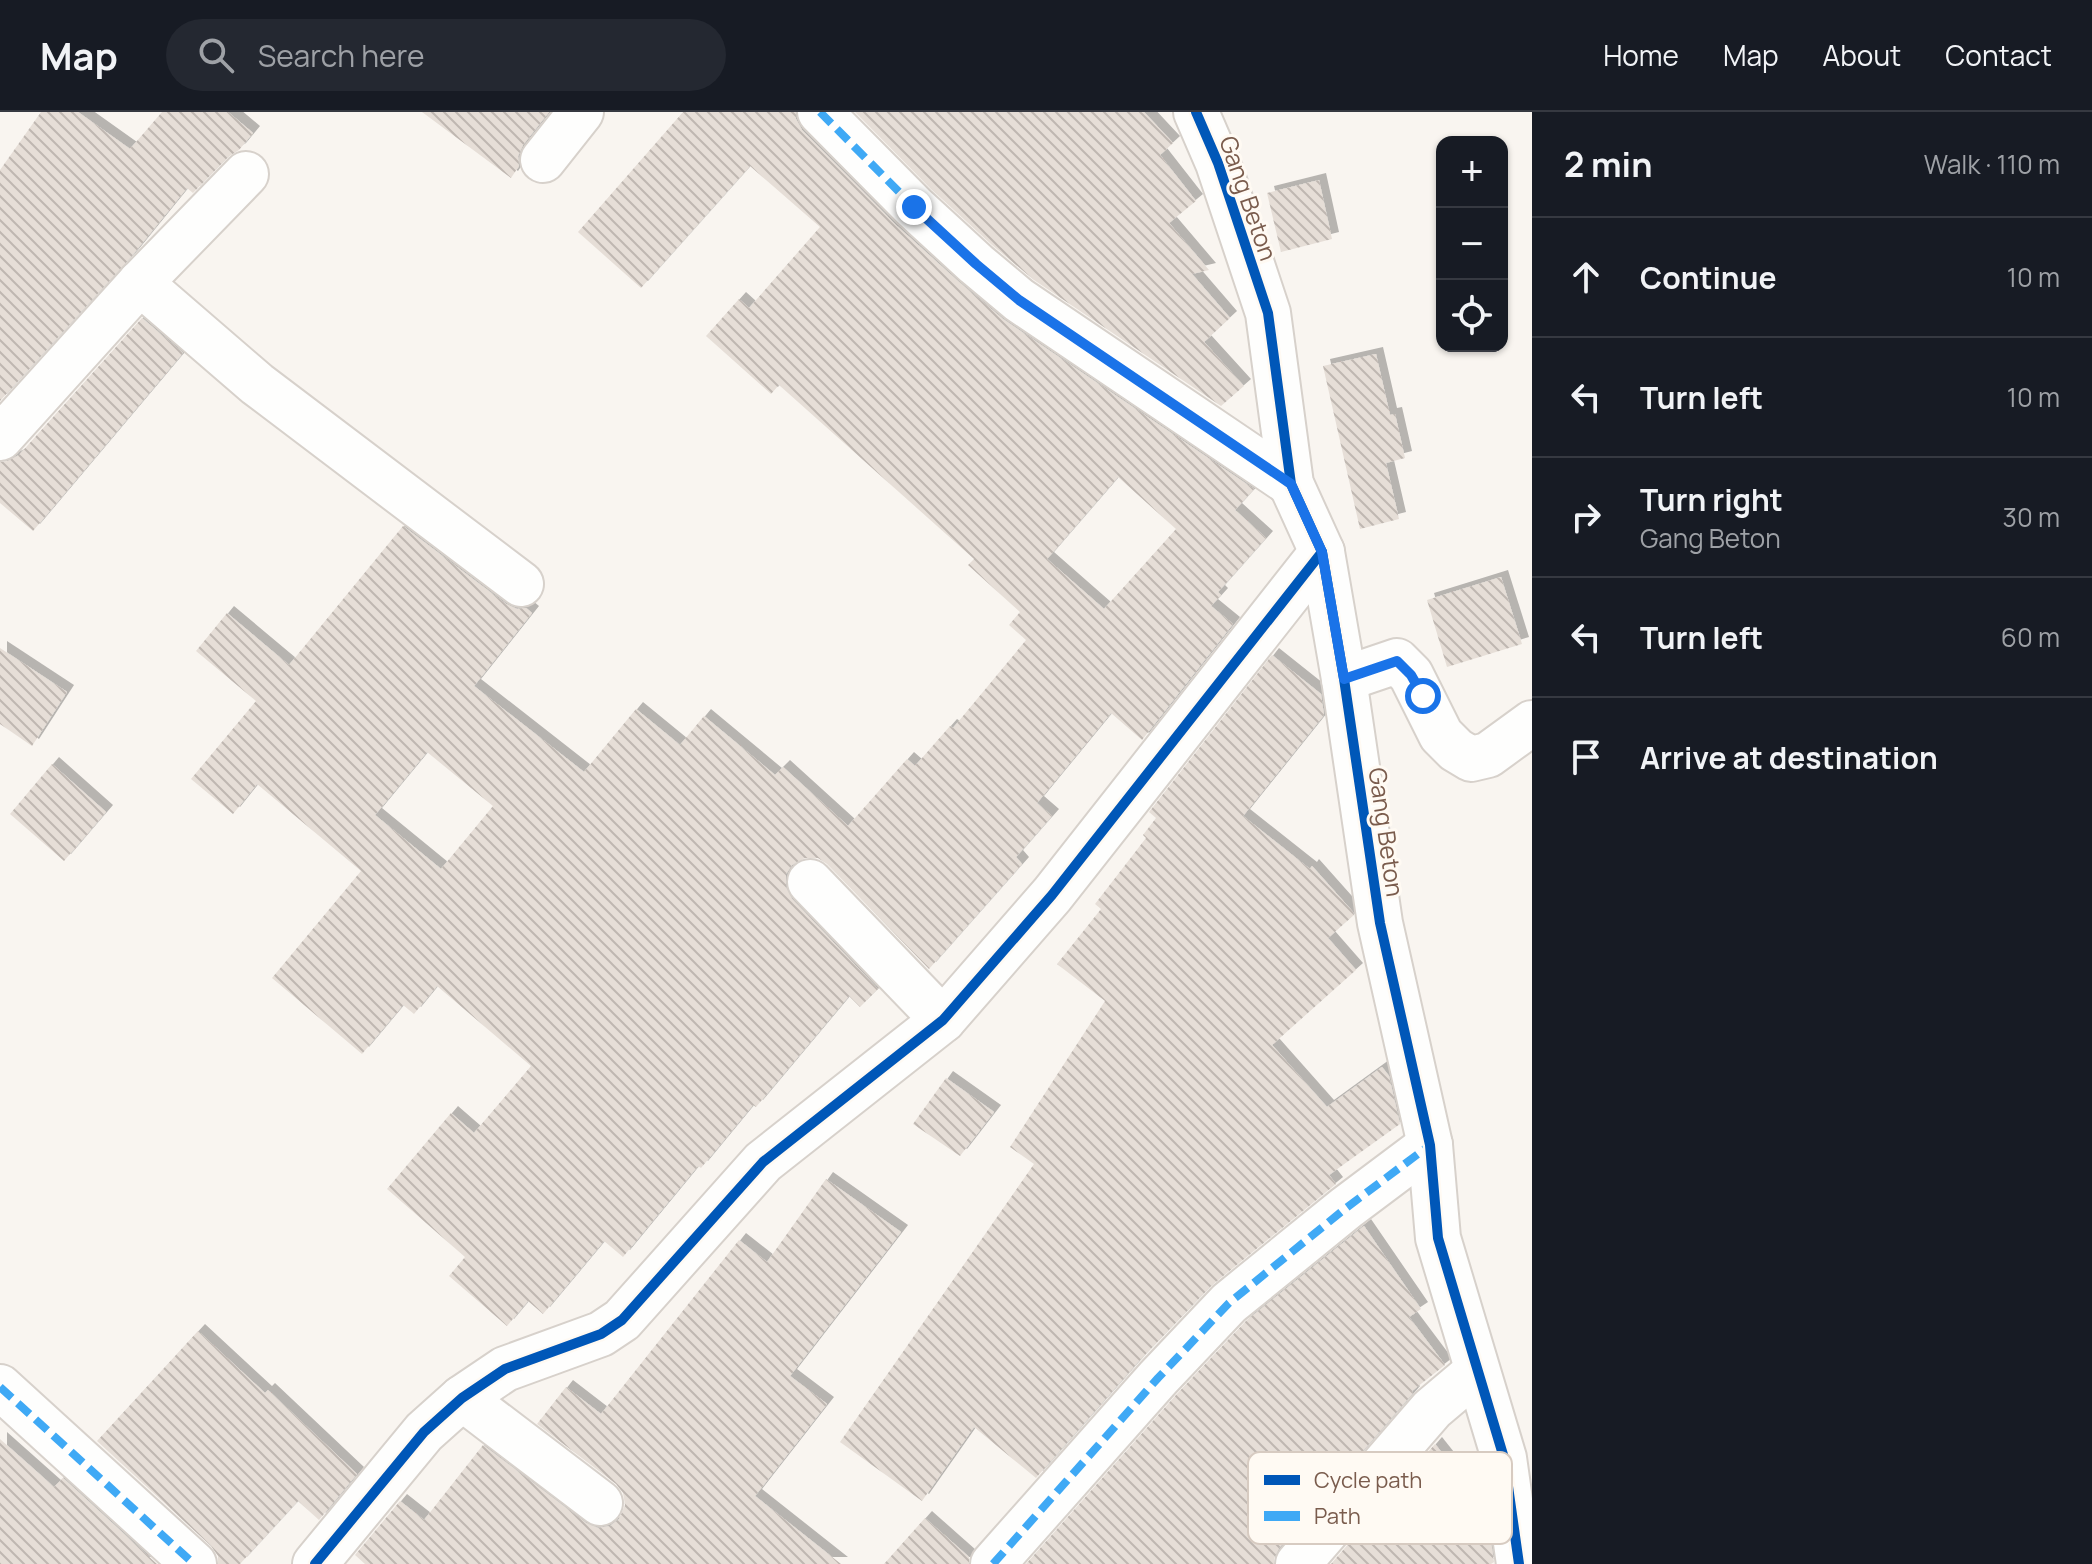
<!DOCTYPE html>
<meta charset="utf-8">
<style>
body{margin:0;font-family:Manrope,sans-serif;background:#242831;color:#f1f3f6}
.controls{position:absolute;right:24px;top:24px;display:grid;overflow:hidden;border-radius:16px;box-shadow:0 2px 6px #0004}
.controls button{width:72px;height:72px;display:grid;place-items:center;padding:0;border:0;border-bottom:2px solid #363941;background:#171b24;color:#f1f3f6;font:40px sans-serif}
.stop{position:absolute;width:24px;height:24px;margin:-18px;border:6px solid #1a73e8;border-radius:50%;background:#fff}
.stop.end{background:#1a73e8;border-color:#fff;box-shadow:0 2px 8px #0008}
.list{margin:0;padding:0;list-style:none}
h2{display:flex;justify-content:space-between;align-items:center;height:104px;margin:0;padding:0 32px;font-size:34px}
h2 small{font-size:26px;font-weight:400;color:#9ea1a6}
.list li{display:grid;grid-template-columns:52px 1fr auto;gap:24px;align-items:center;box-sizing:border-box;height:120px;padding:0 32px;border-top:2px solid #363941}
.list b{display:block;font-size:30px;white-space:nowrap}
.list p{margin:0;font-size:26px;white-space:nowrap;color:#9ea1a6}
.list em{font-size:26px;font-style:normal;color:#9ea1a6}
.icon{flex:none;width:44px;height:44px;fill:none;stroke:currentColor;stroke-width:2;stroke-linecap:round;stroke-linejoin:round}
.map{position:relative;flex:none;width:1532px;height:1452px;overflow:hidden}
header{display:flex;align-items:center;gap:48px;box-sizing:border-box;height:112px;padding:0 40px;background:#171b24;border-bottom:2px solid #363941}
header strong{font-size:38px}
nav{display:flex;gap:44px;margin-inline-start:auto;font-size:28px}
.search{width:560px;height:72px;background:#242831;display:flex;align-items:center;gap:20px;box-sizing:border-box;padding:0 28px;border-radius:44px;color:#9ea1a6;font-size:30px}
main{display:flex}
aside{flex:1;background:#171b24}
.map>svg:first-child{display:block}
.building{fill:url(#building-back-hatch);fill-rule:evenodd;filter:url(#shadow)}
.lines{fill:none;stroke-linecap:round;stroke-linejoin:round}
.minor-casing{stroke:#d7d1cb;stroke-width:48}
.minor{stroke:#fefefd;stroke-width:44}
.quiet{stroke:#3fa9f5;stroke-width:8;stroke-dasharray:16 8;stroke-linecap:butt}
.cycleway-casing{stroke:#fffaf3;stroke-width:15}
.cycleway{stroke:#0057b8;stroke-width:10}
.route{stroke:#1a73e8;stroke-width:10}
.labels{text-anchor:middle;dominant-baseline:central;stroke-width:6;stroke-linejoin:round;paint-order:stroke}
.street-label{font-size:24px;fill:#7a5c4d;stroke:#fffaf3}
.key{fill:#fffaf3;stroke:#d7cbc1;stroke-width:2}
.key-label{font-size:22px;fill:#7a5c4d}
</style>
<header>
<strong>Map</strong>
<div class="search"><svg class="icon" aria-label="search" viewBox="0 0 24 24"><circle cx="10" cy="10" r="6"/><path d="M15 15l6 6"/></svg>Search here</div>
<nav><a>Home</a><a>Map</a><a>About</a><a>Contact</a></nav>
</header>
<main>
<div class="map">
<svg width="1532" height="1452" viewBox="0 0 1532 1452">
<defs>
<pattern id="building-back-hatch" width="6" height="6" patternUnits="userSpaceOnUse" patternTransform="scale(2)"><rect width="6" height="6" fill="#e6ded7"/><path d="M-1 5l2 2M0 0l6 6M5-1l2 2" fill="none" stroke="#bfb7b1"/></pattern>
<filter id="shadow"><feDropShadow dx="7" dy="-7" stdDeviation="0" flood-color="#0004"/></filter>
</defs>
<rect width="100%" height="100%" fill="#f9f5f0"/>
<g class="building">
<polygon points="41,0 78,0 130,37 162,0 228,0 253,21 239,38 228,45 193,81 187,76 131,145 0,289 0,58"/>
<polygon points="422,0 549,0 523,33 518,44 519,54 511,66"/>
<path d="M683 0H796V7L802 18 896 113 959 170 1003 207 1254 377 1235 398 1266 426 1218 480 1221 483 1211 494 1233 512 1142 628 1111 601 1037 691 1052 704 1016 745 1022 752 929 857 827 752 818 746H805L792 753 786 762V775L792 787 878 877 860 895 849 884 756 995 753 993 701 1056 698 1054 623 1145 604 1129 543 1202 528 1189 507 1214 449 1164 465 1145 387 1077 451 1001 474 1021 531 954 437 874 414 902 403 893 362 942 272 866 361 759 257 672 233 702 191 667 256 589 196 539 227 501 289 553 403 414 506 492 517 497 526 496 532 501 474 574 584 660 636 597 680 633 704 604 775 663 783 655 848 714 907 647 915 654 950 614 953 616 1026 528 1009 513 1020 500 968 453 974 447 779 273 771 282 706 224 739 187 749 196 820 115 750 54 641 176 578 120ZM1118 365 1176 417 1104 497 1047 447ZM427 640 493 694 441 757 375 703Z"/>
<polygon points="855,0 1144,0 1173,31 1160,43 1196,89 1169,111 1209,158 1192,162 1230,206 1204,230 1244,274 1221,294 1034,168 992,133 931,77"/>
<polygon points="1319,68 1332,127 1281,140 1267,81"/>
<polygon points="142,206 183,241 33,419 0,391 0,350 8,349 19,343"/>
<polygon points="1376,242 1390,303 1395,302 1405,346 1386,351 1399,407 1360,417 1323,254"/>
<polygon points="1501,465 1522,532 1447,555 1427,488"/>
<polygon points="0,536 67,580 32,634 0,612"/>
<polygon points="1272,543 1321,582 1324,603 1243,704 1310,757 1312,754 1353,800 1354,803 1328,826 1356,858 1272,933 1327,995 1382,955 1389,964 1400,1012 1329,1063 1336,1072 1211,1174 1139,1249 1036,1366 974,1315 922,1389 840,1330 1034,1052 1010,1035 1105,889 1057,852 1101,797 1095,792 1146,726 1143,723 1156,706 1149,700"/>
<polygon points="52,652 106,700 64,749 10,702"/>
<polygon points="946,966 994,1000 960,1044 913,1012"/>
<polygon points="826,1067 901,1120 790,1264 827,1292 755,1384 841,1452 365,1452 355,1443 400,1389 424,1408 483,1333 586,1411 598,1416 610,1414 619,1407 625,1393 623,1381 616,1372 537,1312 566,1275 601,1302 739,1128 767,1150"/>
<polygon points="1364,1114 1421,1197 1409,1205 1445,1253 1412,1279 1413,1281 1279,1436 1274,1447 1274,1452 1026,1452 1176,1283 1246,1209"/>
<polygon points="198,1219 265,1281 268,1278 357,1362 319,1408 298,1389 240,1452 218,1452 218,1444 211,1434 97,1329"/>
<polygon points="0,1327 54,1375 63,1366 157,1452 0,1452"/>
<polygon points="1435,1332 1486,1396 1494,1450 1491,1452 1331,1452"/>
<polygon points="925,1406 969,1445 969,1452 884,1452"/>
</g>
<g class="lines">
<defs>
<g id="minor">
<polyline points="820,0 914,95 976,152 1019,188 1291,372"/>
<polyline points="1196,0 1218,51 1268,201 1291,372 1322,440 1344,567 1380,811 1430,1033 1438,1126 1504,1346 1519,1452"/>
<polyline points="543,48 581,0"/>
<polyline points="140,171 257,272 521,472"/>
<polyline points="0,326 140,171 246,62"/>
<polyline points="1344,567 1397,549 1411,563 1441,623 1456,638 1471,647 1488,643 1532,611"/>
<polyline points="810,770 943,908"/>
<polyline points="0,1275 194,1452"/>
<polyline points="462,1286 600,1391"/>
<polyline points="315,1452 424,1320 462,1286 505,1257 601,1222 622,1208 763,1050 943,908 1052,783 1322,440"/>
<polyline points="993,1452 1158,1266 1229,1191 1346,1096 1430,1033"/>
<polyline points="1298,1452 1432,1297 1477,1259"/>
</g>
</defs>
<use href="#minor" class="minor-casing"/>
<use href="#minor" class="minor"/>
<g class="quiet">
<polyline points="820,0 914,95 976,152 1019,188 1291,372"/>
<polyline points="0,1275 194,1452"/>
<polyline points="993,1452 1158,1266 1229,1191 1346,1096 1430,1033"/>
</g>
<defs>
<g id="cycleway">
<polyline points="1196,0 1218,51 1268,201 1291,372 1322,440 1344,567 1380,811 1430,1033 1438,1126 1504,1346 1519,1452"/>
<polyline points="315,1452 424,1320 462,1286 505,1257 601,1222 622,1208 763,1050 943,908 1052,783 1322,440"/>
</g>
</defs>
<use href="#cycleway" class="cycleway-casing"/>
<use href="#cycleway" class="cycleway"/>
</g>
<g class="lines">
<polyline class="route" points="914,95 976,152 1019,188 1291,372 1322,440 1344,567 1397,549 1411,563 1423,584"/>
</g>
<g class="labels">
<g class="street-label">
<text transform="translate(1249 86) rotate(71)">Gang Beton</text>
<text transform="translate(1387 720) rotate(82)">Gang Beton</text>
</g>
</g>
<rect x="1248" y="1340" width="264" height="92" rx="12" class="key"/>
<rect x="1264" y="1363" width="36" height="10" fill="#0057b8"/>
<rect x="1264" y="1399" width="36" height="10" fill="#3fa9f5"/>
<g class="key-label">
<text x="1314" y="1376">Cycle path</text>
<text x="1314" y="1412">Path</text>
</g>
</svg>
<div class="controls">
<button>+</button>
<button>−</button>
<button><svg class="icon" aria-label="locate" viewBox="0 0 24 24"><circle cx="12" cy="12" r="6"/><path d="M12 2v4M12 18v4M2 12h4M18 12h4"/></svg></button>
</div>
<div class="stop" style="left:1423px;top:584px"></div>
<div class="stop end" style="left:914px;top:95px"></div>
</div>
<aside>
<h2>2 min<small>Walk · 110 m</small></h2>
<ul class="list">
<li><svg class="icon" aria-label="ahead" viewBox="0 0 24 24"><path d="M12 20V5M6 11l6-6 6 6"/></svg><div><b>Continue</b></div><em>10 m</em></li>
<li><svg class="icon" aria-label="left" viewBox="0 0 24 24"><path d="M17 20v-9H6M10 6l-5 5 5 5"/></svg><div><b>Turn left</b></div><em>10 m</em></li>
<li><svg class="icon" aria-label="right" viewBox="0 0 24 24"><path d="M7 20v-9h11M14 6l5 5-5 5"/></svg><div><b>Turn right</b><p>Gang Beton</p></div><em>30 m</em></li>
<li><svg class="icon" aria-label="left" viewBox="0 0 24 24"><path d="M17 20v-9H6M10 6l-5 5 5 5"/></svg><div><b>Turn left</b></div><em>60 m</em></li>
<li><svg class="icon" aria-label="arrive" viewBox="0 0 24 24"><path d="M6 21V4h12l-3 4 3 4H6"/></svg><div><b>Arrive at destination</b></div></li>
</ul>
</aside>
</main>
